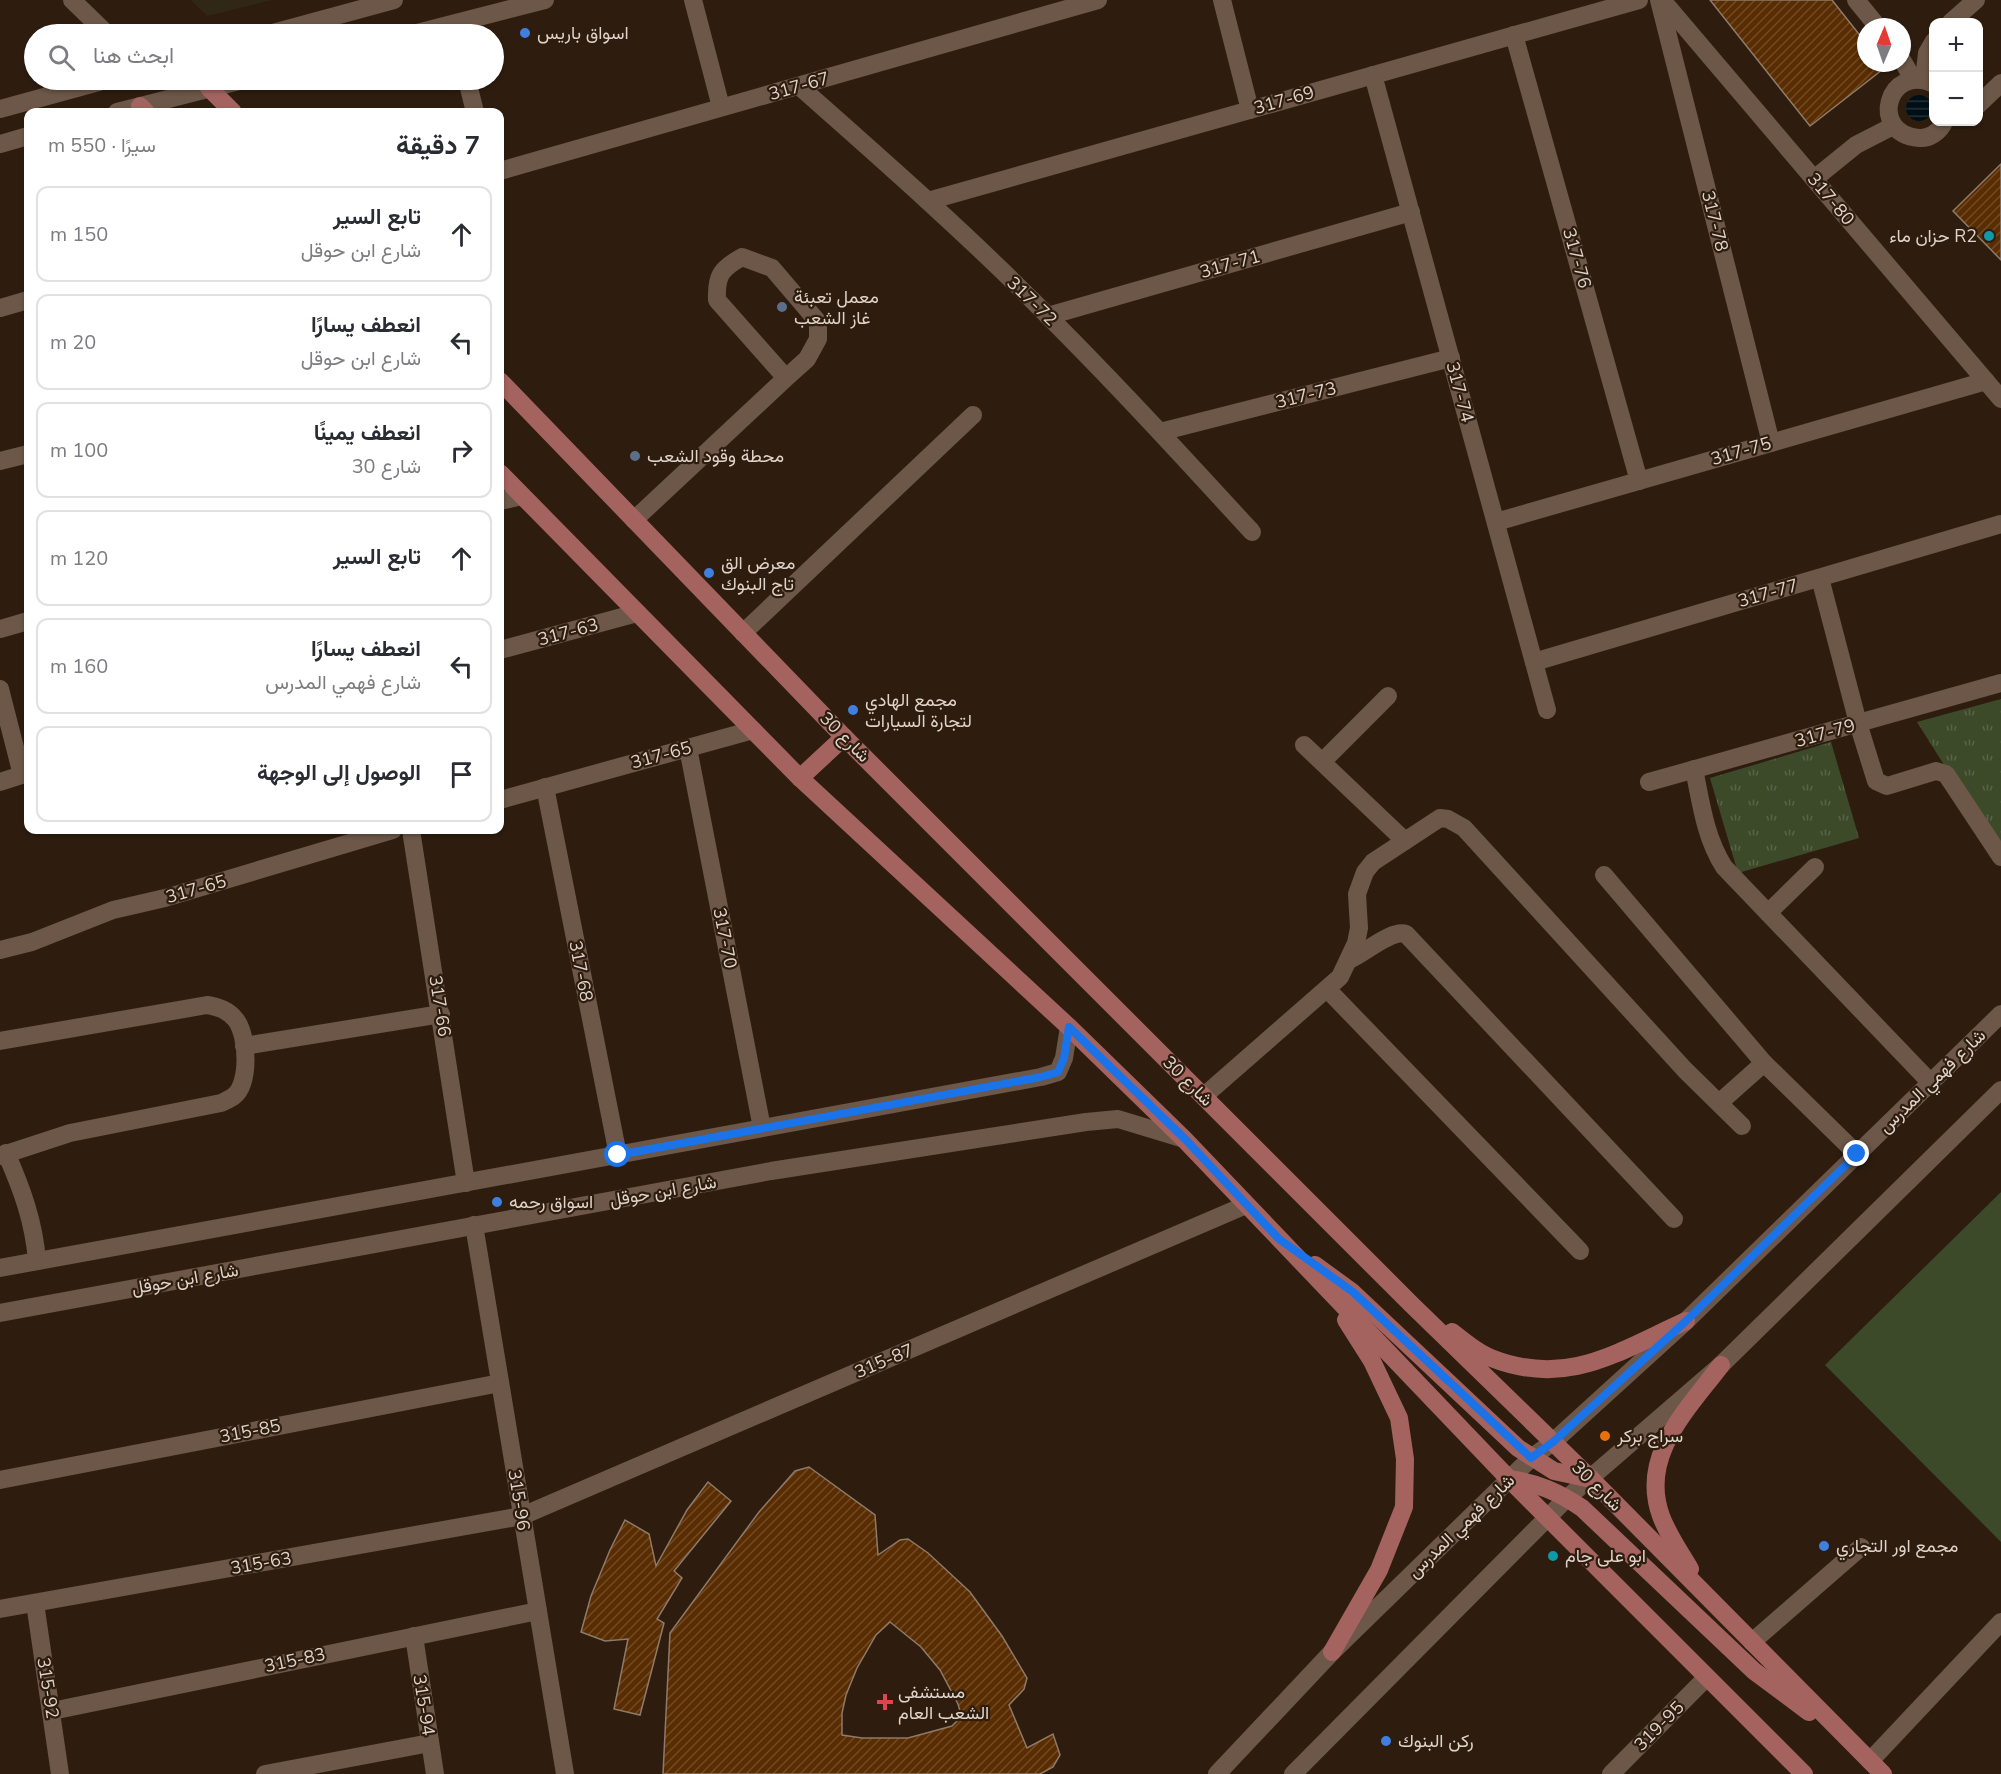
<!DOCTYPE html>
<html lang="ar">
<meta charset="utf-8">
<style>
body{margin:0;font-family:"Nunito Sans",Vazirmatn,sans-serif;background:#f2f2f3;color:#2b2b33;direction:rtl}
.controls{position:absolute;right:18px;top:18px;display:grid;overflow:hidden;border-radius:12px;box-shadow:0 2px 4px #0004}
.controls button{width:54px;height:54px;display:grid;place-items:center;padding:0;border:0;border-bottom:2px solid #e1e1e2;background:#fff;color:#2b2b33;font:30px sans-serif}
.compass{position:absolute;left:1857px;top:18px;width:54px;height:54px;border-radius:50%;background:#fff;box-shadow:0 2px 4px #0004;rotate:2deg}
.stop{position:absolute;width:18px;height:18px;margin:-14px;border:4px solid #1a73e8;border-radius:50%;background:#fff}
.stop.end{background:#1a73e8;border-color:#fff;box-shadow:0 2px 6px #0008}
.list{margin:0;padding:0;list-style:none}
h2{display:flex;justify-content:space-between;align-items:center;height:78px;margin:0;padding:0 24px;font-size:26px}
h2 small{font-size:20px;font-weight:400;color:#7c7c81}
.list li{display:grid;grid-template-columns:39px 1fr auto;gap:18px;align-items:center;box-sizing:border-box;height:96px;margin:0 12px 12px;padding:0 12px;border:2px solid #e1e1e2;border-radius:12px}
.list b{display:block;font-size:22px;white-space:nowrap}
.list p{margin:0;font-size:20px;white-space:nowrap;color:#7c7c81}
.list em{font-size:20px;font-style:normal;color:#7c7c81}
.icon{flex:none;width:33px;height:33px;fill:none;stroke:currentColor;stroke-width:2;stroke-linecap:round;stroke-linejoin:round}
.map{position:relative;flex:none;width:2001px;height:1774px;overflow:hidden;direction:ltr}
.search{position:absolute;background:#fff;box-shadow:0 2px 4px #0004;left:24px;top:24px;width:480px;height:66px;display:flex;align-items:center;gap:15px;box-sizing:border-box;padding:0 21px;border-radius:33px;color:#7c7c81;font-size:22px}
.panel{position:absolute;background:#fff;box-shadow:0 2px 4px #0004;left:24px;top:108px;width:480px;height:726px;border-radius:12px;direction:rtl}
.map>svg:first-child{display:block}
.education{fill:#302717}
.grass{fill:url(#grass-tufts)}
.garden{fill:#3c4a2a}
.water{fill:url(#water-rules)}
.building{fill:url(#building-hatch);stroke:#8f7a69;stroke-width:1.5;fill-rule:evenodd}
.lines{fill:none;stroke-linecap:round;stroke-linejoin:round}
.minor{stroke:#6c5748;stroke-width:18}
.major{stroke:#a56360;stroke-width:18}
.route{stroke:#1a73e8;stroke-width:8}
.shop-dot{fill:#3f7fe0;stroke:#2e1d0f;stroke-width:2}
.culture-dot{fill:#0f9aa8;stroke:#2e1d0f;stroke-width:2}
.service-dot{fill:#5c6f8a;stroke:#2e1d0f;stroke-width:2}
.food-dot{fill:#e8710a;stroke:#2e1d0f;stroke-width:2}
.health-dot{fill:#e0444e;stroke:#2e1d0f;stroke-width:2}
.labels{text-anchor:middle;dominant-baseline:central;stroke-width:4.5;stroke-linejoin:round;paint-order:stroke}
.poi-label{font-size:18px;fill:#ded2c9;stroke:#2e1d0f;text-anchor:start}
.street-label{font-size:18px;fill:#ded2c9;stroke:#2e1d0f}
</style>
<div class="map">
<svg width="2001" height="1774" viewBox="0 0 2001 1774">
<defs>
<pattern id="grass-tufts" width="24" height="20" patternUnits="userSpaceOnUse" patternTransform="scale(1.5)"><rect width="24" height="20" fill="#3c4a2a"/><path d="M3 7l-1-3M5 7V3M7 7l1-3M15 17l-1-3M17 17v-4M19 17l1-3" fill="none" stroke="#586348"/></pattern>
<pattern id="water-rules" width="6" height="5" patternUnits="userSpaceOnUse" patternTransform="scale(1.5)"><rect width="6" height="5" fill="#000f16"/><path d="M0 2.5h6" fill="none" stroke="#253137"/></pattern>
<pattern id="building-hatch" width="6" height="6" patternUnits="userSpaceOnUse" patternTransform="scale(1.5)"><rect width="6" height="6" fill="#592d01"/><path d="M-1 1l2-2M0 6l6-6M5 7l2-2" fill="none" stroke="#704b25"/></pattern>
</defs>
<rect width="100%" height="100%" fill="#2e1d0f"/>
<polygon class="education" points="191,0 272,0 207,16"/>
<g class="grass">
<polygon points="2001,699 2001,855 1917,722"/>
<polygon points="1831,742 1859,838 1738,873 1710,778"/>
</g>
<polygon class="garden" points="2001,1192 2001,1542 1825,1365"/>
<circle class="water" cx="1919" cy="108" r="13"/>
<g class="building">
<polygon points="1710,0 1832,0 1866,43 1866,63 1891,63 1810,126"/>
<polygon points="2001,164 2001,260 1953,211"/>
<path d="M809 1467 875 1515 878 1555 900 1540 908 1539 928 1553 970 1592 1002 1636 1027 1678 1024 1689 1009 1705 1027 1748 1053 1734 1060 1755 1053 1767 1040 1774H663L670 1633 759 1512 795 1471ZM890 1622 921 1647 940 1670 958 1704 960 1711 958 1720 952 1726 908 1738H862L842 1735V1713L846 1695 857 1668 876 1635Z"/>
<polygon points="708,1482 731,1501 674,1571 682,1578 657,1619 664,1623 640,1715 614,1709 628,1639 605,1641 581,1632 591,1596 610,1550 625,1520 649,1534 656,1566 687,1510"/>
</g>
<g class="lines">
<g class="minor">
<polyline points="72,0 107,34"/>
<polyline points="693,0 721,107"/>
<polyline points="1222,0 1250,110"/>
<polyline points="1659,0 1771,443"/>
<polyline points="1662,0 2001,399"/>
<polyline points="1856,0 1878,27"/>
<polyline points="1951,22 1976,0"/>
<polyline points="269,34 394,0"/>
<polyline points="413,34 545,0"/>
<polyline points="1514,35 1639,481"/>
<polyline points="1902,60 1913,79"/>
<polyline points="1373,75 1547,710"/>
<polyline points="1924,79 1927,53 1934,41"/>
<polyline points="467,80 475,112"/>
<path d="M1934 84C1887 62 1868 134 1919 138 1930 139 1940 131 1944 122"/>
<path d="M799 86C884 161 969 236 1049 317 1119 387 1185 459 1252 532"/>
<polyline points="1978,105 2001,83"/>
<polyline points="0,109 106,80"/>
<polyline points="117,112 243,80"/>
<polyline points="0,144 28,136"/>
<polyline points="500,171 1098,0"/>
<polyline points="1814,179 1856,145 1893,126"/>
<polyline points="928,201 1639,0"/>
<polyline points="0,308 28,300"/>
<polyline points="1048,316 1411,212"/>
<polyline points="1160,432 1451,358"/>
<polyline points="0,461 28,454"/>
<polyline points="500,501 522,496"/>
<path d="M634 520 786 378 807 359 818 339V322L772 268 742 257C721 269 716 275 717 300L786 378"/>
<polyline points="1496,522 1986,381"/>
<polyline points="1820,578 1858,723 1876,781 1887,786 1936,771 1946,774 2001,857"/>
<polyline points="0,629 28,621"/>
<polyline points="743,633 973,415"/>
<polyline points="500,650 637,613"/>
<polyline points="1534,662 2001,524"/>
<polyline points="0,689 22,775"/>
<polyline points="1304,745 1405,841"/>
<polyline points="688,748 762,1128"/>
<polyline points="1322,762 1388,696"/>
<path d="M1694 769C1701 803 1705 837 1724 867L1931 1083"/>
<polyline points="0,782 28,773"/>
<polyline points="1649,782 2001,683"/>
<polyline points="545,787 618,1155"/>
<polyline points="500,800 753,730"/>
<polyline points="411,830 466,1183"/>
<polyline points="1604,875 1764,1063 1857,1154"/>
<polyline points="1768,913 1815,867"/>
<polyline points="0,950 32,942 113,910 165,898 393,830"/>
<path d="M1349 960C1365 953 1392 929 1406 934L1674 1219"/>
<polyline points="1328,990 1580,1251"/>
<path d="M0 1041 207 1005C219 1007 228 1010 236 1020 248 1036 250 1083 234 1096 230 1099 225 1101 221 1103L70 1133 0 1156"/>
<polyline points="244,1046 441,1014"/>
<polyline points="1204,1096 1340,977 1356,943 1359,928 1357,894 1365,872 1373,862 1440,818 1448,819 1464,828 1685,1070 1742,1126"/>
<polyline points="1719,1103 1764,1063"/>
<path d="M6 1153C22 1189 34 1222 37 1261"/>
<polyline points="474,1225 565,1774"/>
<polyline points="0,1268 1041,1077 1058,1072 1064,1058 1069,1027"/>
<polyline points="0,1313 771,1171 1086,1122 1118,1119 1184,1139"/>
<polyline points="0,1480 500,1383"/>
<polyline points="35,1603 60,1774"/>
<polyline points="0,1609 522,1516 1246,1205"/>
<polyline points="414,1636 435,1774"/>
<polyline points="1752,1642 1861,1547"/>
<polyline points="52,1711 538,1611"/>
<polyline points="1870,1761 2001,1622"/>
<polyline points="265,1774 430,1743"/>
<polyline points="1217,1774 1332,1652 1531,1458 1553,1442 1686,1321 2001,1014"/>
<polyline points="1293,1774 1567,1498 1721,1365 2001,1090"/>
<polyline points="1611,1774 1706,1678"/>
</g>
<g class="major">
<polyline points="209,88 233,112"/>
<polyline points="140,106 146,112"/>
<polyline points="500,381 844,737 1411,1304 1591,1479 1883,1774"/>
<polyline points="500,473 800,778 1069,1027 1184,1139 1509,1479 1804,1774"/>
<polyline points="800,778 844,737"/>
<polyline points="1315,1265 1352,1292 1518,1448 1554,1471 1591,1479"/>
<path d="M1452 1332C1464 1341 1477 1353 1491 1358 1567 1388 1617 1352 1686 1321"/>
<path d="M1509 1479C1538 1483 1558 1492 1582 1508L1754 1671 1809 1712"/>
<path d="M1690 1569C1680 1552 1668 1535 1661 1516 1639 1456 1687 1410 1721 1365"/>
<polyline points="1332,1652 1379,1570 1404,1507 1405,1459 1399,1418 1372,1361 1346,1320"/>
</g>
</g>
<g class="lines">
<polyline class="route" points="618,1155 1041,1077 1058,1072 1064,1058 1069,1027 1185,1139 1279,1239 1353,1292 1531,1458 1553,1442 1686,1321 1857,1154"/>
</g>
<g class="shop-dot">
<circle cx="525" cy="33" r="6"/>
<circle cx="709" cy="573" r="6"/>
<circle cx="853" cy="710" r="6"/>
<circle cx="497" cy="1202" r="6"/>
<circle cx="1824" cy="1546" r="6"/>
<circle cx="1386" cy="1741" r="6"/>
</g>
<g class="culture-dot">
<circle cx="1989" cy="236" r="6"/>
<circle cx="1553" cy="1556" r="6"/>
</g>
<g class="service-dot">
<circle cx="782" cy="307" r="6"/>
<circle cx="635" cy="456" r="6"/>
</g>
<circle class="food-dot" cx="1605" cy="1436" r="6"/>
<path class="health-dot" d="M882 1693h6v6h6v6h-6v6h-6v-6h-6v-6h6z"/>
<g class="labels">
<g class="poi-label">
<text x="537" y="33">اسواق باريس</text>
<text x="1977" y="236" text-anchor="end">حزان ماء R2</text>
<text x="794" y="297">معمل تعبئة<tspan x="794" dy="21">غاز الشعب</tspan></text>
<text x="647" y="456">محطة وقود الشعب</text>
<text x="721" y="563">معرض الق<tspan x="721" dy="21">تاج البنوك</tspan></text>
<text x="865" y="700">مجمع الهادي<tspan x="865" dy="21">لتجارة السيارات</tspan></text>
<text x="509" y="1202">اسواق رحمه</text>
<text x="1617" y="1436">سراج بركر</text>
<text x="1836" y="1546">مجمع اور التجاري</text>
<text x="1565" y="1556">ابو علی جام</text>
<text x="898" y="1692">مستشفى<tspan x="898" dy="21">الشعب العام</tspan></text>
<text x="1398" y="1741">ركن البنوك</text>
</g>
<g class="street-label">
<text transform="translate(799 86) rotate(-16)">317-67</text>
<text transform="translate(1284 100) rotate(-16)">317-69</text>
<text transform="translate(1831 199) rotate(50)">317-80</text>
<text transform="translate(1715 221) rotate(76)">317-78</text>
<text transform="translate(1577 258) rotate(74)">317-76</text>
<text transform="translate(1230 264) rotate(-16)">317-71</text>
<text transform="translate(1032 301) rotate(44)">317-72</text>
<text transform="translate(1460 392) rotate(75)">317-74</text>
<text transform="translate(1306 395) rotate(-14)">317-73</text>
<text transform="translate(1741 451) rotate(-16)">317-75</text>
<text transform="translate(1768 593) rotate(-16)">317-77</text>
<text transform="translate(568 632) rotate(-15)">317-63</text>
<text transform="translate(1825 733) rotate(-16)">317-79</text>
<text transform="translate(845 737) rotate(45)">شارع 30</text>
<text transform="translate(661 755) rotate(-15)">317-65</text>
<text transform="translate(196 889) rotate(-16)">317-65</text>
<text transform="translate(725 938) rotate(79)">317-70</text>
<text transform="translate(581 971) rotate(79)">317-68</text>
<text transform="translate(440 1006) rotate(81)">317-66</text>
<text transform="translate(1188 1081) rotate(45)">شارع 30</text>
<text transform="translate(1932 1081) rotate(-44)">شارع فهمي المدرس</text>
<text transform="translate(663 1191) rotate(-10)">شارع ابن حوقل</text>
<text transform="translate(185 1279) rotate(-10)">شارع ابن حوقل</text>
<text transform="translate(884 1361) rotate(-23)">315-87</text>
<text transform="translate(250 1431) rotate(-11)">315-85</text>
<text transform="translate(1597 1486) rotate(45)">شارع 30</text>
<text transform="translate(519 1500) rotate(81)">315-96</text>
<text transform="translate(1461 1526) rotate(-44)">شارع فهمي المدرس</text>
<text transform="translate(261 1563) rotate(-10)">315-63</text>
<text transform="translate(295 1660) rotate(-12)">315-83</text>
<text transform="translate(48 1688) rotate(81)">315-92</text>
<text transform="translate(424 1705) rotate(81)">315-94</text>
<text transform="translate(1659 1726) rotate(-45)">319-95</text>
</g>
</g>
</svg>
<div class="controls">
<button>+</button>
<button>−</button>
</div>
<svg class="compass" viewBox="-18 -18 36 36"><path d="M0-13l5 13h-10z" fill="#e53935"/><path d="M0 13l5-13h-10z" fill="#7c7c81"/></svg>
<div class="stop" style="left:618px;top:1155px"></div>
<div class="stop end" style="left:1857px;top:1154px"></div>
<div class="search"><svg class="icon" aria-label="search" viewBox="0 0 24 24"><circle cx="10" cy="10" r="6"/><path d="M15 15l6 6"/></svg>ابحث هنا</div>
<section class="panel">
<h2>7 دقيقة<small>سيرًا · 550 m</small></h2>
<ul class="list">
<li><svg class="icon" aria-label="ahead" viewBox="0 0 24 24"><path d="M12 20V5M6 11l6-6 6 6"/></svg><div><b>تابع السير</b><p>شارع ابن حوقل</p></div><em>150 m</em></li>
<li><svg class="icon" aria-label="left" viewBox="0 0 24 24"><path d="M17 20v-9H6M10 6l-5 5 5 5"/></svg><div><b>انعطف يسارًا</b><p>شارع ابن حوقل</p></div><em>20 m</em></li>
<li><svg class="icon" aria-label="right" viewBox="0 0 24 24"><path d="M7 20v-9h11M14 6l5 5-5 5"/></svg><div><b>انعطف يمينًا</b><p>شارع 30</p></div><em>100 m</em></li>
<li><svg class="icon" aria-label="ahead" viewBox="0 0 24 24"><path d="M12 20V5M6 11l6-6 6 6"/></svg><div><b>تابع السير</b></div><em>120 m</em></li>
<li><svg class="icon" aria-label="left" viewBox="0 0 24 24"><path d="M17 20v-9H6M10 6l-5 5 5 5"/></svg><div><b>انعطف يسارًا</b><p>شارع فهمي المدرس</p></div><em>160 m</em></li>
<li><svg class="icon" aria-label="arrive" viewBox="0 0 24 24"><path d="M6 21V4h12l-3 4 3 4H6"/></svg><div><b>الوصول إلى الوجهة</b></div></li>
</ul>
</section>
</div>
